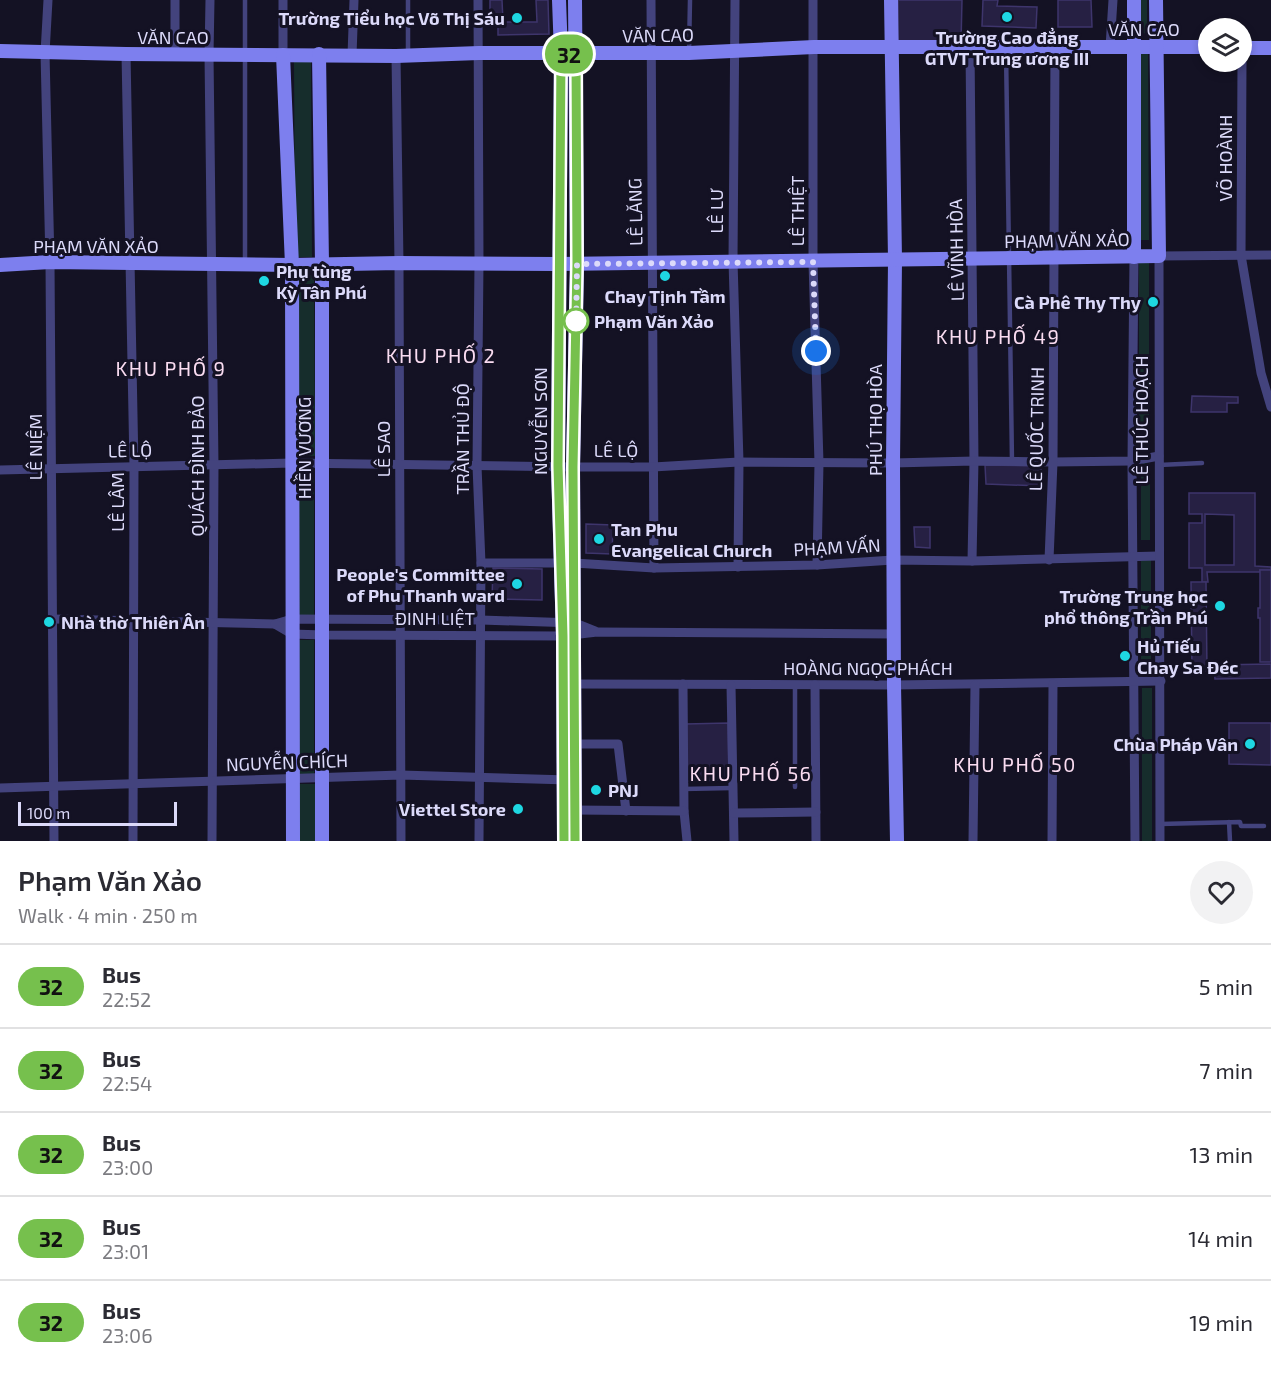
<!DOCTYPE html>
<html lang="en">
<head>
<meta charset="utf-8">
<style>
	body { margin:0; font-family:"Exo 2",sans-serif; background:#f2f2f3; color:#2b2b33; height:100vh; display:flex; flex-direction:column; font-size:22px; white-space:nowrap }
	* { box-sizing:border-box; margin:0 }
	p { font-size:20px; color:#7c7c81 }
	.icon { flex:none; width:33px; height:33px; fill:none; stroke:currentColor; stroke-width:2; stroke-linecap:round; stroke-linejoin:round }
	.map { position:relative; height:841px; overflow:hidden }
	.sheet { display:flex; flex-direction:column; background:#fff; flex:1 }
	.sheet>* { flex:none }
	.badge { padding:0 12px; border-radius:20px; font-size:21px; line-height:39px }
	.controls { position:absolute; left:1198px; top:18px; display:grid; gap:12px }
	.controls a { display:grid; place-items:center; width:54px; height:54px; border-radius:50%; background:#fff; box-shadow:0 3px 9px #0003; font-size:30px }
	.scale { position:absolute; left:18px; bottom:15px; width:159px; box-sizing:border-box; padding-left:6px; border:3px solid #dcdafa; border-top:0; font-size:16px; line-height:21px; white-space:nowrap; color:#dcdafa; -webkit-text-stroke:4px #141224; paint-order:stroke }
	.you { position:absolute; width:30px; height:30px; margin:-15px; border:4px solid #fff; border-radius:50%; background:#1a73e8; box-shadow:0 0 0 9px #1a73e833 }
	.map>.badge { position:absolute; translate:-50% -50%; box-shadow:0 0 0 3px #fff }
	.round { display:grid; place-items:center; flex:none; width:63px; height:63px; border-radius:32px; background:#f2f2f3 }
	.summary { display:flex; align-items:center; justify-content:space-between; height:102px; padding:0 18px }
	h1 { font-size:28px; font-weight:600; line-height:45px }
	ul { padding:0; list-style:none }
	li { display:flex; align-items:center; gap:18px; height:84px; padding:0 18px; border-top:2px solid #e1e1e2 }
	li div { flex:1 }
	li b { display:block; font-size:22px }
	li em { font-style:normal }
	li .badge { min-width:66px; font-weight:700; text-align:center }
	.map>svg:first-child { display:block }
	.green { fill:#162d2c }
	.building { fill:#262043; stroke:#3e356c; stroke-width:1.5; fill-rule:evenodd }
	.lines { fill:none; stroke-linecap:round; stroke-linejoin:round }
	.lane { stroke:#43437d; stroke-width:4.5 }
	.street { stroke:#43437d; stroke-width:9 }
	.secondary { stroke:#7d7fee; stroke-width:14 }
	.line-casing { stroke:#fff; stroke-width:14 }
	.line { stroke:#76c04d; stroke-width:9 }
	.walk { stroke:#dcdafa; stroke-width:6; stroke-dasharray:0 10.8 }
	.poi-dot { fill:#1ed7e2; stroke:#141224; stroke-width:2 }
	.stop-dot { fill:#fff; stroke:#76c04d; stroke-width:3 }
	.labels { text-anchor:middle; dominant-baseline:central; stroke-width:6; stroke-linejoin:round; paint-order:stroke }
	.poi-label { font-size:18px; font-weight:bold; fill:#dcdafa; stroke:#141224; text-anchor:end }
	.street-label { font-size:18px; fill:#dcdafa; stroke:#141224 }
	.stop-label { font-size:18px; font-weight:bold; fill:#dcdafa; stroke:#141224; text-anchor:start }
	.neighbourhood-label { font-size:20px; letter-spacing:1.5px; fill:#fadcf1; stroke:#141224 }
</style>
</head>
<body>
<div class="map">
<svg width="1271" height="841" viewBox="0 0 1271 841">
	<rect width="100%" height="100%" fill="#141224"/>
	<g class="green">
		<path d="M1139,0H1147V33L1138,34Z"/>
		<path d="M1140,53H1148L1149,240H1139Z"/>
		<path d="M294,62H311L312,257H295Z"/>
		<rect x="1139" y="263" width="10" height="183"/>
		<path d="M297,275H314L315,456H297Z"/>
		<rect x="1141" y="463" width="9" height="77"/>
		<rect x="297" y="469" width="17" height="149"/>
		<rect x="1141" y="559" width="10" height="106"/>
		<rect x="296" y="640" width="18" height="134"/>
		<rect x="1142" y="688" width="10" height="153"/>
		<rect x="299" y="784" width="17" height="57"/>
	</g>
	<g class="building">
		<path d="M490,0H502L503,22H490Z"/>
		<path d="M536,0H548L549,34L498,35V22H537Z"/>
		<path d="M898,0H962L961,43L897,42Z"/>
		<path d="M983,0H998L997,6L1037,7L1036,28L982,26Z"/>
		<path d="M1058,0H1091L1092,27H1058Z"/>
		<path d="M1192,396L1238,397V403H1227V412H1191Z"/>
		<path d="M985,465L1041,466V486L986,484Z"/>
		<path d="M1189,493H1255V566L1271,567V570H1260V572H1207L1208,582H1202V568H1189V523H1202V514H1189ZM1205,514L1234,515V565H1205Z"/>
		<path d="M586,524L613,525L612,554L586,553Z"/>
		<path d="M914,527H930V548L915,547Z"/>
		<path d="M493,568L542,569V600L492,599Z"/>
		<path d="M1260,570H1271V662H1260V618H1258V608H1260Z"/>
		<path d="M1191,582H1206L1207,671H1192Z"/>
		<path d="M1271,664V678L1215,679L1214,665Z"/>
		<path d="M728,723L729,780L686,781V724Z"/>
		<path d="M1229,723H1271V765L1229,764Z"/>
	</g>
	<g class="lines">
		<g class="lane">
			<path d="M245,0V262"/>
			<path d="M408,0V54"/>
			<path d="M1006,50L1012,462"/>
			<path d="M689,51L690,0"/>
			<path d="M1159,465L1202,463"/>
			<path d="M795,787V685"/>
			<path d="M683,789L732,788"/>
			<path d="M1229,822L1230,841"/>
			<path d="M1160,824L1240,822L1241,826H1264"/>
		</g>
		<g class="street">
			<path d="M48,0L45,53L50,262L54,841"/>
			<path d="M175,0V55"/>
			<path d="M210,0L209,55L214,465L212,841"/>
			<path d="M478,0L479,263L477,466L481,563L479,841"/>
			<path d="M651,0L654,568"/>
			<path d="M735,0L733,261L739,462L738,567"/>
			<path d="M813,0V262L819,463L817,565"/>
			<path d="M970,47L974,461L972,561"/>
			<path d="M1110,47L1113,0"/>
			<path d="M126,54L134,467L133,841"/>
			<path d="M283,55V0"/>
			<path d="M352,55L354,0"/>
			<path d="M396,56L399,263L401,841"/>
			<path d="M1242,62L1241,255L1261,373L1271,407"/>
			<path d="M1134,257L1132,461L1135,841"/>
			<path d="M0,470L292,463L573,467H653L739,462L893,463L974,461L1053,462L1132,461L1159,456"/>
			<path d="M1049,560L1053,462L1055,47"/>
			<path d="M481,563H574L654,568L817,565L893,560L972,561L1158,556"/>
			<path d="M53,619L275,624L292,619L481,620L575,623L595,631"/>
			<path d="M275,624L292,634L323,635L563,636L597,632L894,634"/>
			<path d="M575,684L894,685L1161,681"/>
			<path d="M683,684L684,811L687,841"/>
			<path d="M731,685L734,841"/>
			<path d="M815,685L816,841"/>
			<path d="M575,744H618L626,811"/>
			<path d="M0,788L401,775L569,780"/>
			<path d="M574,810L684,811"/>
			<path d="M734,813L816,812"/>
			<path d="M973,841L975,685"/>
			<path d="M1052,841L1053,684"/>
			<path d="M1160,841L1159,256L1271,255"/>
		</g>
		<g class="secondary">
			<path d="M559,0L561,54L558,467L563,636L564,841"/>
			<path d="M575,0L577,264L573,467L575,841"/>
			<path d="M891,0L895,260L893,463L894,685L897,841"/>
			<path d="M1242,48H1271"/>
			<path d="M0,51L126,54L396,56L479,53H689L814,47H1209"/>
			<path d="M319,54L322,263V841"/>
			<path d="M283,55L292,265L293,841"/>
			<path d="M1134,257V0"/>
			<path d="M0,265L50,262L292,265L399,263L558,264L1159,256L1156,0"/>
		</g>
	</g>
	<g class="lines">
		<defs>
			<path id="line" d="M564,841L563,636L558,466L561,54H576L577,264L573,467L575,841"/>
		</defs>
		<use href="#line" class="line-casing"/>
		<use href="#line" class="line"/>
		<path class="walk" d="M576,321V331L577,264L813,262L816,351"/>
	</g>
	<g class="poi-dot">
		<circle cx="1007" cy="17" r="6"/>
		<circle cx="517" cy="18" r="6"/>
		<circle cx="665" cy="276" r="6"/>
		<circle cx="264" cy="281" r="6"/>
		<circle cx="1153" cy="302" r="6"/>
		<circle cx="599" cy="539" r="6"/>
		<circle cx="517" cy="584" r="6"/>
		<circle cx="1220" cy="606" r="6"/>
		<circle cx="49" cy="622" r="6"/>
		<circle cx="1125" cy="656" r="6"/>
		<circle cx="1250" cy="744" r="6"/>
		<circle cx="596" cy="790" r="6"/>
		<circle cx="518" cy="809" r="6"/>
	</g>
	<circle class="stop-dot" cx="576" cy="321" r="12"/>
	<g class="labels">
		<g class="poi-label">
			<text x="505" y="18">Trường Tiểu học Võ Thị Sáu</text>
			<text x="1007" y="37" text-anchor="middle">Trường Cao đẳng<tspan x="1007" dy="21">GTVT Trung ương III</tspan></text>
			<text x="276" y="271" text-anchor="start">Phụ tùng<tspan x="276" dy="21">Kỳ Tân Phú</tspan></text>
			<text x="665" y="296" text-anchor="middle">Chay Tịnh Tầm</text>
			<text x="1141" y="302">Cà Phê Thy Thy</text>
			<text x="611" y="529" text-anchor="start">Tan Phu<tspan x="611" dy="21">Evangelical Church</tspan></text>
			<text x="505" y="574">People's Committee<tspan x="505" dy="21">of Phu Thanh ward</tspan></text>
			<text x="1208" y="596">Trường Trung học<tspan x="1208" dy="21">phổ thông Trần Phú</tspan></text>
			<text x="61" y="622" text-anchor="start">Nhà thờ Thiên Ân</text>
			<text x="1137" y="646" text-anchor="start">Hủ Tiếu<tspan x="1137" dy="21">Chay Sa Đéc</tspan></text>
			<text x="1238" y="744">Chùa Pháp Vân</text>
			<text x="608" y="790" text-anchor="start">PNJ</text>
			<text x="506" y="809">Viettel Store</text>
		</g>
		<g class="street-label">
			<text x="1144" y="29">VĂN CAO</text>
			<text transform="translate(658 35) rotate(-1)">VĂN CAO</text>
			<text x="173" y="37">VĂN CAO</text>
			<text transform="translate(1225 158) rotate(-90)">VÕ HOÀNH</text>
			<text transform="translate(716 211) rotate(-90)">LÊ LƯ</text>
			<text transform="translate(797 211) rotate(-90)">LÊ THIỆT</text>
			<text transform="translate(635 212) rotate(-91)">LÊ LĂNG</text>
			<text transform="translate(1067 240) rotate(-1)">PHẠM VĂN XẢO</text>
			<text x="96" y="246">PHẠM VĂN XẢO</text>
			<text transform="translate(956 250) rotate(-91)">LÊ VĨNH HÒA</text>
			<text transform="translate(875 420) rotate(-90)">PHÚ THỌ HÒA</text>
			<text transform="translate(1141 420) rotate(-90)">LÊ THÚC HOẠCH</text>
			<text transform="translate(540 421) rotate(-90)">NGUYỄN SƠN</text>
			<text transform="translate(1036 429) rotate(-89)">LÊ QUỐC TRINH</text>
			<text transform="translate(462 439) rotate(-90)">TRẦN THỦ ĐỘ</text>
			<text transform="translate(35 447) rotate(-90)">LÊ NIỆM</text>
			<text transform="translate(304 448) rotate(-90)">HIỀN VƯƠNG</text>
			<text transform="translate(383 449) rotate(-90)">LÊ SAO</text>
			<text transform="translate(130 450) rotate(-1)">LÊ LỘ</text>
			<text x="616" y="450">LÊ LỘ</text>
			<text transform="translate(197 466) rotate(-90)">QUÁCH ĐÌNH BẢO</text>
			<text transform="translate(117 502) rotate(-90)">LÊ LÂM</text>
			<text transform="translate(837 547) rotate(-3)">PHẠM VẤN</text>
			<text x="435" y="618">ĐINH LIỆT</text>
			<text x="868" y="668">HOÀNG NGỌC PHÁCH</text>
			<text transform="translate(287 762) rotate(-2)">NGUYỄN CHÍCH</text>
		</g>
		<g class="stop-label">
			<text x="594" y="321">Phạm Văn Xảo</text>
		</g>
		<g class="neighbourhood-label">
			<text x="998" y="336">KHU PHỐ 49</text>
			<text x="441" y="355">KHU PHỐ 2</text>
			<text x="171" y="368">KHU PHỐ 9</text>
			<text x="1015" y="764">KHU PHỐ 50</text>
			<text x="751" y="773">KHU PHỐ 56</text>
		</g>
	</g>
</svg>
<div class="controls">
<a><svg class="icon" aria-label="layers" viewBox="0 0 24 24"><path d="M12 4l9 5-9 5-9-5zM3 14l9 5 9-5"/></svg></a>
</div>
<div class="scale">100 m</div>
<div class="you" style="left:816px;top:351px"></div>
<b class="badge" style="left:569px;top:54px;background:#76c04d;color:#111">32</b>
</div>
<section class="sheet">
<div class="summary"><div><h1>Phạm Văn Xảo</h1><p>Walk · 4 min · 250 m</p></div><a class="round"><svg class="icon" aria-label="heart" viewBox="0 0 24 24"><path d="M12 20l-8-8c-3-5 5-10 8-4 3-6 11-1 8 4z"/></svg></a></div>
<ul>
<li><span class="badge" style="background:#76c04d;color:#111">32</span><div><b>Bus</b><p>22:52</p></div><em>5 min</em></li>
<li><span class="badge" style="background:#76c04d;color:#111">32</span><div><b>Bus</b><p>22:54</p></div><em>7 min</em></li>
<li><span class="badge" style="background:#76c04d;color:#111">32</span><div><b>Bus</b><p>23:00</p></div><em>13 min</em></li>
<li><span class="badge" style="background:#76c04d;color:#111">32</span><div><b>Bus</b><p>23:01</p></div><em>14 min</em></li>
<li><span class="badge" style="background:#76c04d;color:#111">32</span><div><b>Bus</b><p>23:06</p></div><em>19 min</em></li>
</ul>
</section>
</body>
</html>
